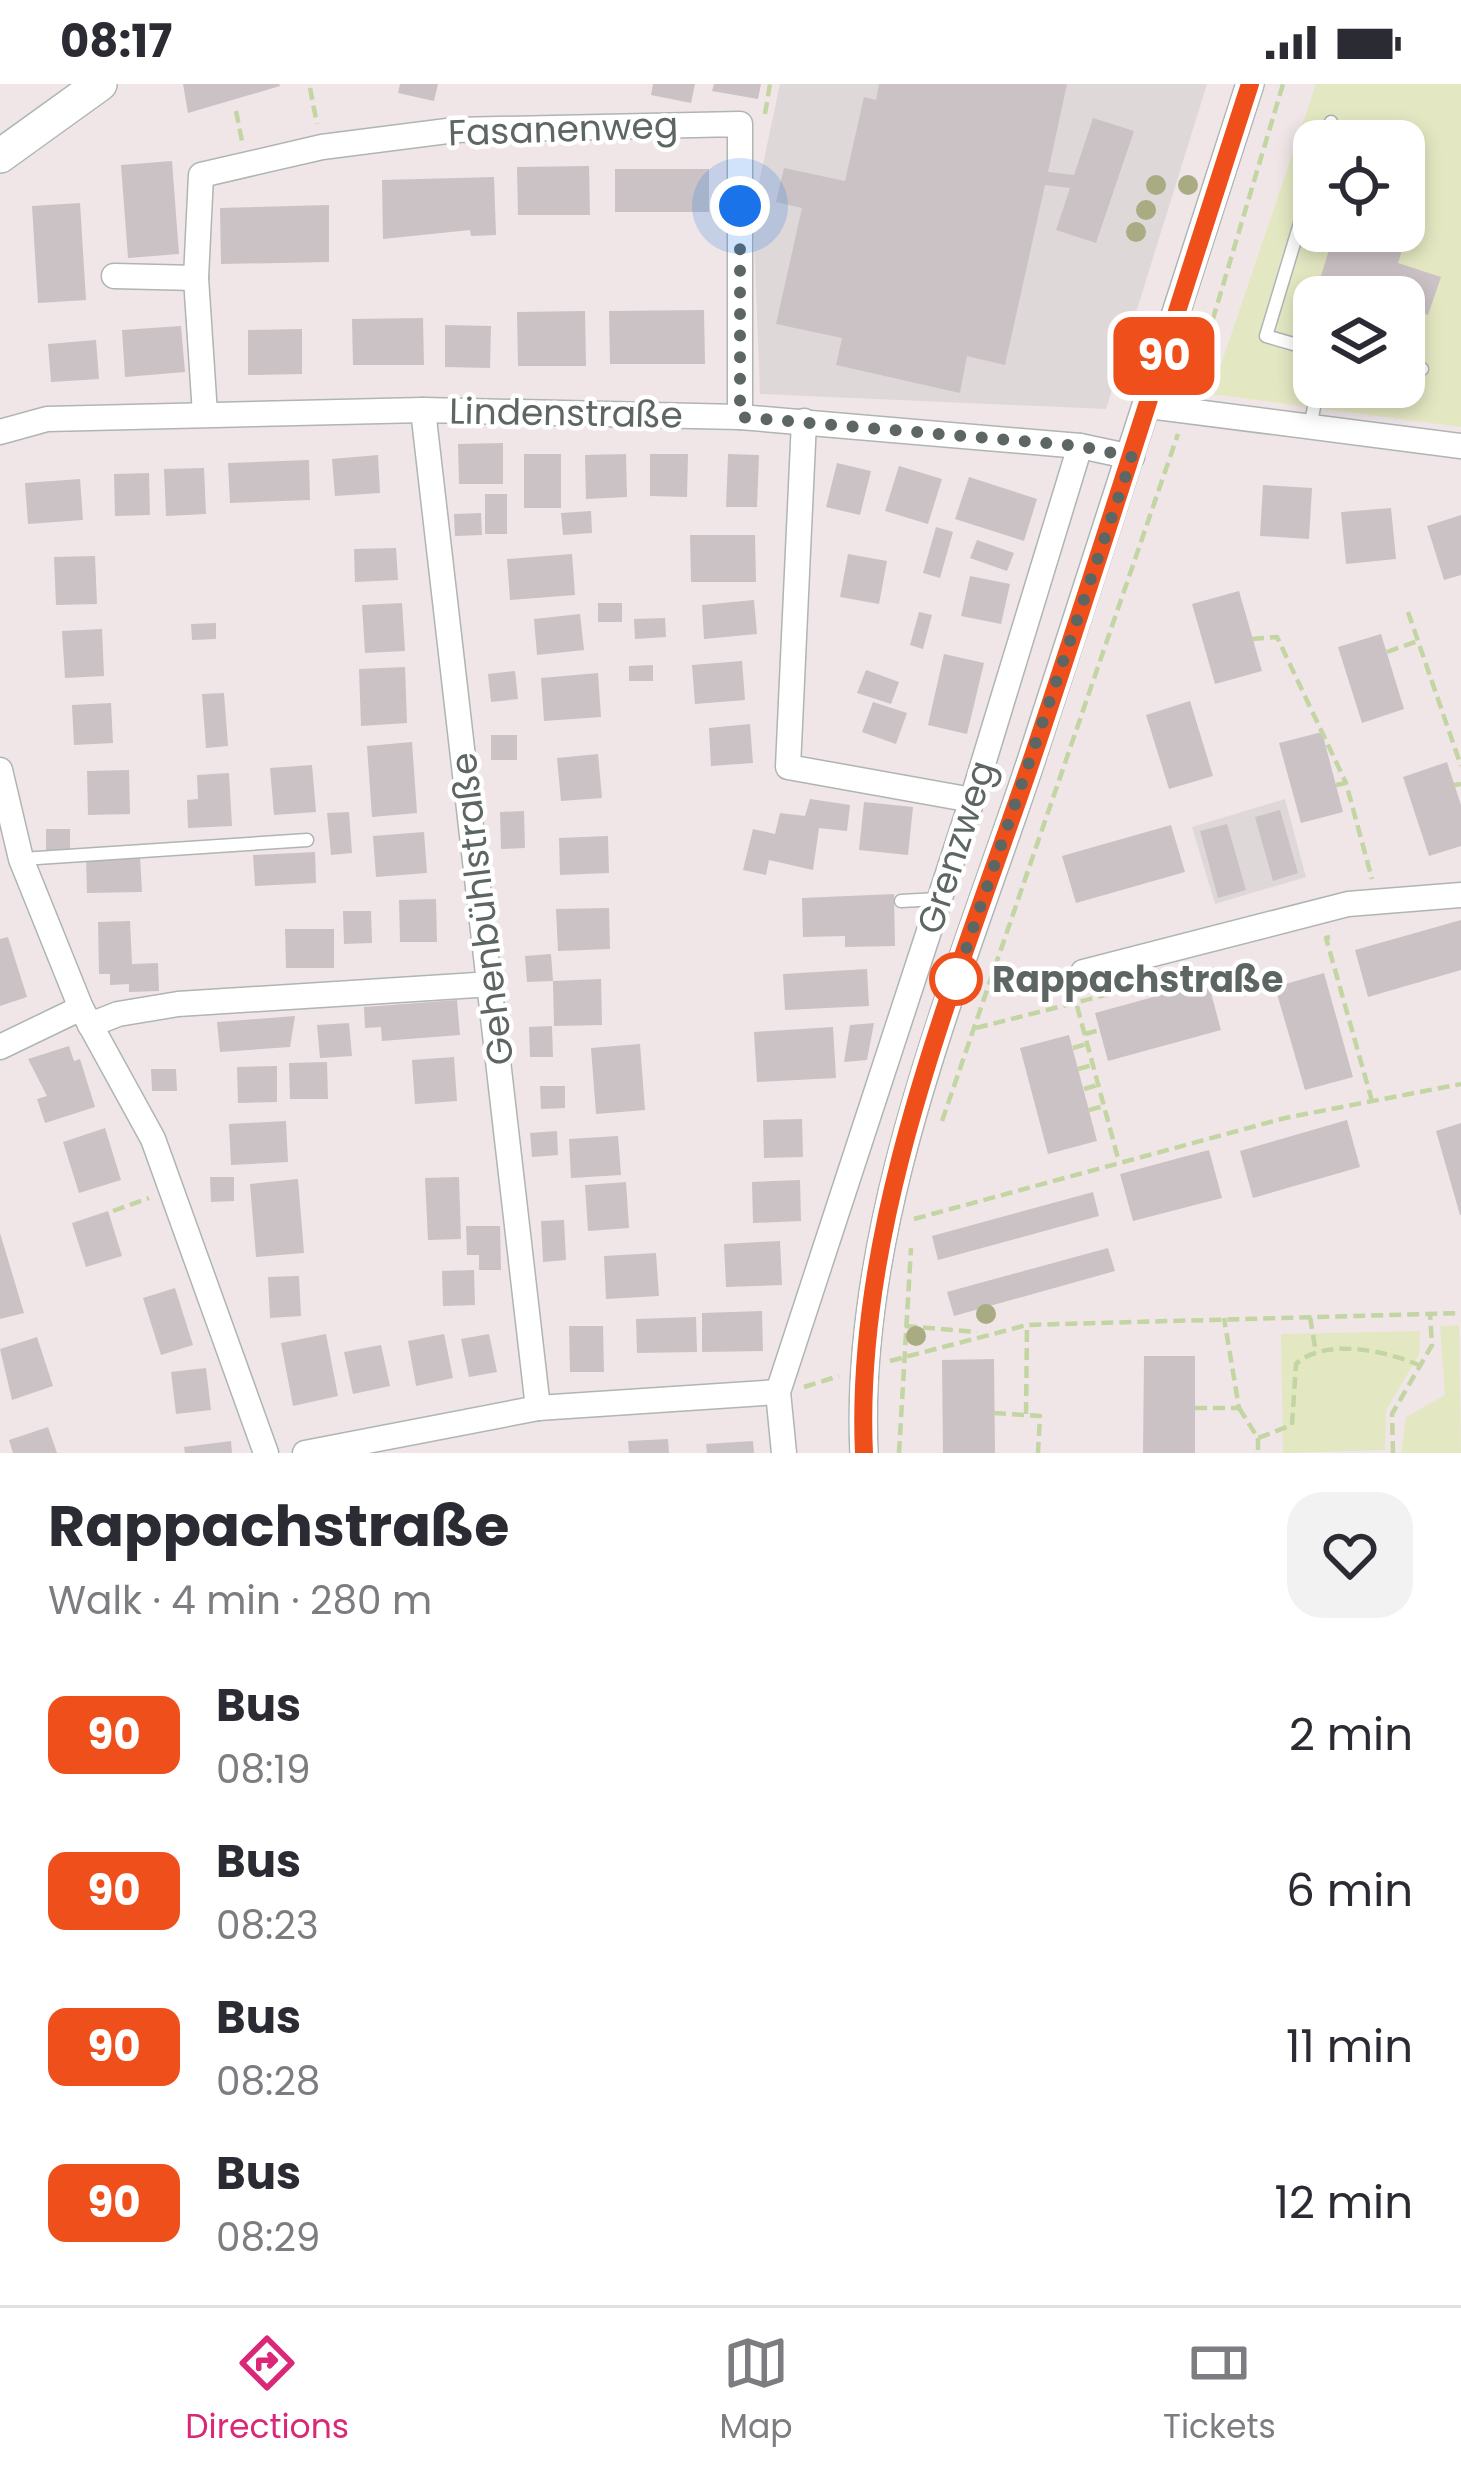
<!DOCTYPE html>
<html lang="en">
<head>
<meta charset="utf-8">
<style>
	body { margin:0; font-family:Poppins,sans-serif; background:#f2f2f3; color:#2b2b33; height:100vh; display:flex; flex-direction:column; font-size:45px; white-space:nowrap }
	* { box-sizing:border-box; margin:0 }
	p { font-size:39px; color:#7c7c81 }
	.icon { flex:none; width:66px; height:66px; fill:none; stroke:currentColor; stroke-width:2; stroke-linecap:round; stroke-linejoin:round }
	.map { position:relative; height:1369px; overflow:hidden }
	.sheet { display:flex; flex-direction:column; background:#fff; flex:1 }
	.sheet>* { flex:none }
	.badge { padding:0 24px; border-radius:18px; font-size:42px; line-height:78px }
	.tools { position:absolute; left:1293px; top:36px; display:grid; gap:24px }
	.tools a { display:grid; place-items:center; width:132px; height:132px; border-radius:24px; background:#fff; box-shadow:0 6px 18px #0003; font-size:60px }
	.you { position:absolute; width:60px; height:60px; margin:-30px; border:9px solid #fff; border-radius:50%; background:#1a73e8; box-shadow:0 0 0 18px #1a73e833 }
	.map>.badge { position:absolute; translate:-50% -50%; box-shadow:0 0 0 6px #fff }
	.round { display:grid; place-items:center; flex:none; width:126px; height:126px; border-radius:36px; background:#f2f2f3 }
	.headline { display:flex; align-items:center; justify-content:space-between; height:204px; padding:0 48px }
	h1 { font-size:57px; font-weight:700; line-height:90px }
	ul { padding:0; list-style:none }
	li { display:flex; align-items:center; gap:36px; height:156px; padding:0 48px }
	li div { flex:1 }
	li b { display:block; font-size:45px }
	li em { font-style:normal }
	li .badge { min-width:132px; font-weight:700; text-align:center }
	.status { display:flex; justify-content:space-between; align-items:center; height:84px; padding:0 60px; background:#fff; direction:ltr }
	.status svg { height:33px; fill:currentColor }
	.menu { display:flex; justify-content:space-around; align-items:center; height:168px; border-top:3px solid #e1e1e2; background:#fff; font-size:33px; color:#7c7c81 }
	.menu a { display:grid; justify-items:center; gap:6px }
	.menu .selected { color:#db2777 }
	.map>svg:first-child { display:block }
	.industrial { fill:#dfd8d8 }
	.green { fill:#e4e8c2; fill-rule:evenodd }
	.building { fill:#cbc2c5 }
	.lines { fill:none; stroke-linecap:round; stroke-linejoin:round }
	.service-casing { stroke:#aeb5b4; stroke-width:15 }
	.minor-casing { stroke:#aeb5b4; stroke-width:27 }
	.tertiary-casing { stroke:#aeb5b4; stroke-width:30 }
	.secondary-casing { stroke:#aeb6b4; stroke-width:36 }
	.path { stroke:#c2d5a2; stroke-width:4.5; stroke-dasharray:12 6; stroke-linecap:butt }
	.service { stroke:#fff; stroke-width:12 }
	.minor { stroke:#fff; stroke-width:24 }
	.tertiary { stroke:#fff; stroke-width:27 }
	.secondary { stroke:#fff; stroke-width:33 }
	.tree { fill:#a9ab82 }
	.line-casing { stroke:#fff; stroke-width:27 }
	.line { stroke:#ef4f1a; stroke-width:18 }
	.walk { stroke:#5d6663; stroke-width:12; stroke-dasharray:0 21.6 }
	.stop-dot { fill:#fff; stroke:#ef4f1a; stroke-width:6 }
	.labels { text-anchor:middle; dominant-baseline:central; stroke-width:9; stroke-linejoin:round; paint-order:stroke }
	.street-label { font-size:36px; fill:#5d6663; stroke:#fff }
	.stop-label { font-size:36px; font-weight:bold; fill:#5d6663; stroke:#fff; text-anchor:start }
</style>
</head>
<body>
<div class="status"><b>08:17</b><svg viewBox="0 0 49 12"><path d="M0 12V9h3v3zM5 12V6h3v6zM10 12V3h3v9zM15 12V0h3v12zM26 1h20v11H26zM47 4h2v5h-2z"/></svg></div>
<div class="map">
<svg width="1461" height="1369" viewBox="0 0 1461 1369">
	<rect width="100%" height="100%" fill="#f0e6e7"/>
	<g class="industrial">
		<path d="M780,0H1207L1106,325L760,310L753,127Z"/>
		<path d="M1285,715L1306,793L1215,820L1192,743Z"/>
	</g>
	<g class="green">
		<path d="M1316,0H1461V343L1211,310ZM1314,57H1404V147H1314ZM1314,213H1404V303H1314Z"/>
		<path d="M1459,1241L1461,1369H1401L1406,1333L1445,1311L1440,1242Z"/>
		<path d="M1420,1247L1419,1271L1386,1326L1385,1366L1283,1369L1281,1250Z"/>
	</g>
	<g class="building">
		<path d="M183,0H279L280,2L188,29Z"/>
		<path d="M400,0H438L434,17L398,9Z"/>
		<path d="M653,0H695L691,19L651,11Z"/>
		<path d="M714,0H761L758,15L712,7Z"/>
		<path d="M879,0H1067L1048,88L1074,91L1093,34L1134,47L1096,159L1056,146L1070,104L1045,101L1005,281L967,272L960,309L836,281L842,254L776,240L802,124L776,118L784,84L845,97L864,13L876,16Z"/>
		<path d="M172,77L179,170L128,174L121,81Z"/>
		<path d="M589,82L590,131H518L517,83Z"/>
		<rect x="615" y="85" width="94" height="43"/>
		<path d="M494,93L496,151L471,152L470,146L383,155L382,96Z"/>
		<path d="M80,119L86,216L38,219L32,122Z"/>
		<path d="M329,121V178L221,180L220,124Z"/>
		<path d="M1335,147H1408L1398,179L1441,193L1428,231L1404,223V213H1374L1320,195Z"/>
		<path d="M704,226L705,280H610L609,227Z"/>
		<path d="M585,227L586,282H518L517,228Z"/>
		<path d="M423,234L424,281H353L352,235Z"/>
		<path d="M445,241L491,242L490,284L445,283Z"/>
		<path d="M181,242L185,288L125,293L122,246Z"/>
		<path d="M302,245V290L248,291V246Z"/>
		<path d="M96,256L99,295L51,298L48,260Z"/>
		<path d="M503,359V400H459L458,360Z"/>
		<rect x="524" y="370" width="37" height="54"/>
		<path d="M626,370L627,413L586,415L585,371Z"/>
		<path d="M650,370H688L687,413L650,412Z"/>
		<path d="M728,370L759,371L757,423H726Z"/>
		<path d="M378,371L380,409L335,412L332,375Z"/>
		<path d="M309,376L310,416L230,419L228,379Z"/>
		<path d="M837,379L871,387L860,431L826,423Z"/>
		<path d="M899,382L942,395L928,440L885,427Z"/>
		<path d="M204,384L206,430L166,432L164,385Z"/>
		<path d="M149,389L150,431L115,432L114,390Z"/>
		<path d="M969,393L1037,415L1024,457L955,435Z"/>
		<path d="M80,395L83,436L28,440L25,399Z"/>
		<path d="M1263,401L1312,404L1309,455L1260,452Z"/>
		<rect x="485" y="410" width="22" height="40"/>
		<path d="M1391,424L1396,475L1346,480L1341,428Z"/>
		<path d="M591,427L592,449L563,451L561,429Z"/>
		<path d="M481,429L482,451L455,452L454,430Z"/>
		<path d="M1461,431V491L1444,496L1427,442Z"/>
		<path d="M936,443L953,448L940,494L923,489Z"/>
		<path d="M690,451H755L756,498H691Z"/>
		<path d="M977,456L1014,469L1007,487L970,474Z"/>
		<path d="M396,464L398,496L355,498L354,465Z"/>
		<path d="M572,470L575,511L510,516L507,475Z"/>
		<path d="M848,470L887,477L879,520L840,513Z"/>
		<path d="M95,472L97,520L56,521L54,473Z"/>
		<path d="M970,492L1010,500L1001,540L961,532Z"/>
		<path d="M1239,507L1262,587L1215,600L1192,520Z"/>
		<path d="M754,516L757,550L704,555L702,521Z"/>
		<path d="M402,519L405,567L365,569L362,521Z"/>
		<rect x="598" y="519" width="24" height="19"/>
		<path d="M919,528L932,531L923,565L910,561Z"/>
		<path d="M580,530L584,566L537,571L534,535Z"/>
		<path d="M665,534L666,553L635,555L634,535Z"/>
		<path d="M216,539V555L192,556L191,540Z"/>
		<path d="M102,545L104,592L65,594L62,547Z"/>
		<path d="M1381,550L1404,625L1362,639L1338,563Z"/>
		<path d="M944,570L984,579L967,650L928,641Z"/>
		<path d="M742,577L745,616L695,620L692,581Z"/>
		<path d="M653,581V597H629V582Z"/>
		<path d="M405,583L407,639L361,642L359,585Z"/>
		<path d="M866,586L899,598L891,620L857,609Z"/>
		<path d="M515,587L518,615L491,618L488,590Z"/>
		<path d="M598,589L601,633L544,637L541,594Z"/>
		<path d="M224,609L228,662L206,664L202,610Z"/>
		<path d="M1190,617L1213,692L1169,705L1146,631Z"/>
		<path d="M873,618L907,629L896,660L862,648Z"/>
		<path d="M111,619L113,659L74,661L72,621Z"/>
		<path d="M750,640L753,679L711,682L709,644Z"/>
		<path d="M1322,648L1343,728L1301,739L1279,659Z"/>
		<rect x="491" y="651" width="26" height="25"/>
		<path d="M412,658L417,729L372,733L367,662Z"/>
		<path d="M598,670L602,714L561,717L557,674Z"/>
		<path d="M1447,678L1461,721V762L1429,772L1403,693Z"/>
		<path d="M312,681L316,728L274,731L270,684Z"/>
		<path d="M129,686L130,730L88,731L87,687Z"/>
		<path d="M229,689L232,742L188,744L187,716L198,715L197,691Z"/>
		<path d="M810,715L850,721L847,747L819,744L813,786L769,776L766,791L743,786L753,745L775,750L780,729L805,732Z"/>
		<path d="M864,718L913,723L908,771L859,766Z"/>
		<path d="M1280,726L1298,789L1273,797L1255,733Z"/>
		<path d="M524,727L525,764L501,765L500,728Z"/>
		<path d="M349,728L352,769L331,771L327,729Z"/>
		<path d="M1227,740L1246,806L1218,814L1200,747Z"/>
		<path d="M1171,741L1185,788L1076,819L1062,772Z"/>
		<rect x="46" y="745" width="24" height="23"/>
		<path d="M424,748L427,789L376,793L373,752Z"/>
		<path d="M608,752L609,789L560,791L559,754Z"/>
		<path d="M315,768L316,799L255,802L253,771Z"/>
		<path d="M140,772L142,808L87,809L86,773Z"/>
		<path d="M894,810L895,862L845,863V852L803,853L802,814Z"/>
		<path d="M436,815L437,858H400L399,816Z"/>
		<path d="M609,824L610,865L558,867L556,825Z"/>
		<path d="M343,827H371L372,859L344,860Z"/>
		<path d="M1461,836V886L1368,913L1355,866Z"/>
		<path d="M130,837L132,880L158,879L159,907L129,908V900L110,901V890H99L98,838Z"/>
		<path d="M285,845H334V884H286Z"/>
		<path d="M8,853L27,913L0,922V855Z"/>
		<path d="M551,870L553,897L527,898L525,872Z"/>
		<path d="M867,885L869,922L785,926L783,890Z"/>
		<path d="M1324,889L1353,993L1305,1006L1275,903Z"/>
		<path d="M601,895L602,941L554,942L553,897Z"/>
		<path d="M1208,898L1221,946L1108,977L1095,929Z"/>
		<path d="M457,916L460,951L382,957L381,943L365,944L364,923Z"/>
		<path d="M295,932L290,963L220,968L217,938Z"/>
		<path d="M349,939L352,972L320,974L317,941Z"/>
		<path d="M874,939L867,976L844,978L850,941Z"/>
		<path d="M552,942L553,973H530L529,943Z"/>
		<path d="M833,943L836,994L757,998L754,948Z"/>
		<path d="M1069,951L1097,1057L1048,1070L1020,964Z"/>
		<path d="M640,960L645,1026L596,1030L591,964Z"/>
		<path d="M69,962L74,977L80,975L95,1023L45,1039L37,1015L47,1012L28,975Z"/>
		<path d="M454,973L457,1017L415,1020L412,976Z"/>
		<path d="M327,978L328,1015H290L289,979Z"/>
		<path d="M277,982V1018L238,1019L237,983Z"/>
		<path d="M151,985H176L177,1007H152Z"/>
		<path d="M540,1002H565V1024L541,1025Z"/>
		<path d="M802,1035L803,1073L764,1074L763,1036Z"/>
		<path d="M1347,1036L1360,1083L1253,1114L1240,1067Z"/>
		<path d="M286,1037L288,1078L231,1081L229,1040Z"/>
		<path d="M1461,1039V1131H1460L1436,1047Z"/>
		<path d="M105,1044L121,1096L79,1109L63,1058Z"/>
		<path d="M557,1047L558,1071L532,1073L530,1049Z"/>
		<path d="M618,1052L621,1091L571,1094L569,1055Z"/>
		<path d="M1209,1066L1222,1114L1133,1137L1120,1090Z"/>
		<path d="M210,1093H234V1117L211,1118Z"/>
		<path d="M459,1093L461,1155L428,1156L425,1094Z"/>
		<path d="M298,1095L304,1169L256,1173L250,1100Z"/>
		<path d="M800,1096L801,1137L753,1139L752,1098Z"/>
		<path d="M626,1098L629,1144L588,1147L585,1101Z"/>
		<path d="M1093,1108L1099,1132L938,1176L932,1152Z"/>
		<path d="M108,1127L122,1172L86,1183L72,1139Z"/>
		<path d="M564,1136L566,1176L543,1178L541,1137Z"/>
		<path d="M466,1142H500L501,1186H479V1171H467Z"/>
		<path d="M0,1149L24,1229L0,1235Z"/>
		<path d="M780,1157L782,1201L726,1203L724,1160Z"/>
		<path d="M1108,1164L1115,1187L954,1232L947,1208Z"/>
		<path d="M656,1169L659,1212L606,1215L604,1172Z"/>
		<path d="M474,1186L475,1221L443,1222L442,1187Z"/>
		<path d="M299,1192L301,1232L270,1234L268,1193Z"/>
		<path d="M175,1204L193,1261L161,1271L143,1214Z"/>
		<path d="M762,1227L763,1267L702,1268V1229Z"/>
		<path d="M696,1233L697,1268L637,1269L636,1235Z"/>
		<path d="M569,1242H603L604,1288H570Z"/>
		<path d="M326,1250L338,1312L293,1322L281,1259Z"/>
		<path d="M444,1250L453,1294L416,1302L408,1257Z"/>
		<path d="M489,1250L497,1288L469,1293L461,1255Z"/>
		<path d="M37,1253L53,1302L12,1316L0,1265Z"/>
		<path d="M381,1261L390,1302L353,1310L344,1268Z"/>
		<path d="M1144,1272H1195V1369H1143Z"/>
		<path d="M994,1275L995,1369H943L942,1276Z"/>
		<path d="M206,1284L211,1326L176,1330L171,1288Z"/>
		<path d="M48,1343L57,1369H13L9,1356Z"/>
		<path d="M668,1355L669,1369H629L628,1357Z"/>
		<path d="M231,1357L232,1369H185L184,1363Z"/>
		<path d="M753,1357L754,1369H707L706,1360Z"/>
	</g>
	<g class="lines">
		<defs>
			<g id="service">
				<path d="M1325,57L1331,38"/>
				<path d="M1314,93L1266,252L1314,266"/>
				<path d="M1404,282L1422,285"/>
				<path d="M1310,343L1318,303"/>
				<path d="M22,775L307,756"/>
				<path d="M901,817L938,815"/>
			</g>
			<g id="minor">
				<path d="M114,192L196,194"/>
				<path d="M1149,322L1461,362"/>
				<path d="M423,326L538,1324"/>
				<path d="M205,330L196,194L201,91L322,63L455,46L740,40V333"/>
				<path d="M804,337L788,683L972,716"/>
				<path d="M0,348L47,335L423,326L740,333L1080,362L1132,373"/>
				<path d="M0,686L21,775L81,924L153,1055L266,1369"/>
				<path d="M1083,888L1348,820L1461,811"/>
				<path d="M90,941L118,930L178,920L492,900"/>
				<path d="M0,963L81,924"/>
				<path d="M305,1369L538,1324L778,1308"/>
				<path d="M784,1369L778,1308L972,716L1080,362"/>
			</g>
			<path id="tertiary" d="M864,1369C853,1139 957,899 1029,683C1104,456 1176,228 1250,0"/>
			<path id="secondary" d="M0,72L100,0"/>
		</defs>
		<use href="#service" class="service-casing"/>
		<use href="#minor" class="minor-casing"/>
		<use href="#tertiary" class="tertiary-casing"/>
		<use href="#secondary" class="secondary-casing"/>
		<g class="path">
			<path d="M310,4L317,40"/>
			<path d="M236,27L242,57"/>
			<path d="M765,30L770,0"/>
			<path d="M1192,305L1283,0"/>
			<path d="M1408,528L1461,682"/>
			<path d="M1252,555L1277,553L1346,699"/>
			<path d="M1387,568L1418,557"/>
			<path d="M1336,701L1346,699L1372,795"/>
			<path d="M1454,701L1461,700"/>
			<path d="M1330,853L1326,854L1372,1017"/>
			<path d="M1077,922L1119,1078"/>
			<path d="M976,944L1204,886"/>
			<path d="M1085,950L1100,946"/>
			<path d="M1073,964L1087,960"/>
			<path d="M1078,985L1093,981"/>
			<path d="M1084,1005L1098,1001"/>
			<path d="M1089,1026L1104,1022"/>
			<path d="M942,1037L1178,350"/>
			<path d="M113,1127L149,1114"/>
			<path d="M914,1135L1285,1034L1461,1000"/>
			<path d="M1310,1233L1316,1269"/>
			<path d="M905,1242L977,1248"/>
			<path d="M890,1277L1027,1241L1461,1229"/>
			<path d="M804,1303L839,1292"/>
			<path d="M1195,1324H1239L1224,1234"/>
			<path d="M1239,1324L1258,1354L1292,1341L1296,1280C1325,1253 1388,1267 1421,1282"/>
			<path d="M994,1329L1040,1332L1038,1369"/>
			<path d="M1026,1330L1027,1241"/>
			<path d="M1258,1354V1369"/>
			<path d="M899,1369L911,1164"/>
			<path d="M1393,1369L1392,1330L1432,1261L1430,1230"/>
		</g>
		<use href="#service" class="service"/>
		<use href="#minor" class="minor"/>
		<use href="#tertiary" class="tertiary"/>
		<use href="#secondary" class="secondary"/>
	</g>
	<g class="tree">
		<circle cx="1156" cy="101" r="10"/>
		<circle cx="1188" cy="101" r="10"/>
		<circle cx="1146" cy="126" r="10"/>
		<circle cx="1136" cy="148" r="10"/>
		<circle cx="986" cy="1230" r="10"/>
		<circle cx="916" cy="1252" r="10"/>
	</g>
	<g class="lines">
		<defs>
			<path id="line" d="M864,1369C853,1134 961,886 1035,666C1109,445 1178,222 1250,0"/>
		</defs>
		<use href="#line" class="line-casing"/>
		<use href="#line" class="line"/>
		<path class="walk" d="M740,122V333L1080,362L1132,373L956,895"/>
	</g>
	<circle class="stop-dot" cx="956" cy="895" r="24"/>
	<g class="labels">
		<g class="street-label">
			<text transform="translate(563 45) rotate(-2)">Fasanenweg</text>
			<text transform="translate(566 329) rotate(1)">Lindenstraße</text>
			<text transform="translate(956 763) rotate(-72)">Grenzweg</text>
			<text transform="translate(482 825) rotate(-97)">Gehenbühlstraße</text>
		</g>
		<g class="stop-label">
			<text x="992" y="895">Rappachstraße</text>
		</g>
	</g>
</svg>
<div class="tools">
<a><svg class="icon" aria-label="locate" viewBox="0 0 24 24"><circle cx="12" cy="12" r="6"/><path d="M12 2v4M12 18v4M2 12h4M18 12h4"/></svg></a>
<a><svg class="icon" aria-label="layers" viewBox="0 0 24 24"><path d="M12 4l9 5-9 5-9-5zM3 14l9 5 9-5"/></svg></a>
</div>
<div class="you" style="left:740px;top:122px"></div>
<b class="badge" style="left:1164px;top:272px;background:#ef4f1a;color:#fff">90</b>
</div>
<section class="sheet">
<div class="headline"><div><h1>Rappachstraße</h1><p>Walk · 4 min · 280 m</p></div><a class="round"><svg class="icon" aria-label="heart" viewBox="0 0 24 24"><path d="M12 20l-8-8c-3-5 5-10 8-4 3-6 11-1 8 4z"/></svg></a></div>
<ul>
<li><span class="badge" style="background:#ef4f1a;color:#fff">90</span><div><b>Bus</b><p>08:19</p></div><em>2 min</em></li>
<li><span class="badge" style="background:#ef4f1a;color:#fff">90</span><div><b>Bus</b><p>08:23</p></div><em>6 min</em></li>
<li><span class="badge" style="background:#ef4f1a;color:#fff">90</span><div><b>Bus</b><p>08:28</p></div><em>11 min</em></li>
<li><span class="badge" style="background:#ef4f1a;color:#fff">90</span><div><b>Bus</b><p>08:29</p></div><em>12 min</em></li>
</ul>
</section>
<nav class="menu">
<a class="selected"><svg class="icon" aria-label="directions" viewBox="0 0 24 24"><path d="M12 3l9 9-9 9-9-9zM9 14v-3h6M13 9l2 2-2 2"/></svg>Directions</a>
<a><svg class="icon" aria-label="map" viewBox="0 0 24 24"><path d="M3 6l6-2 6 2 6-2v14l-6 2-6-2-6 2zM9 4v14M15 6v14"/></svg>Map</a>
<a><svg class="icon" aria-label="tickets" viewBox="0 0 24 24"><path d="M3 7h18v10H3zM15 7v10"/></svg>Tickets</a>
</nav>
</body>
</html>
